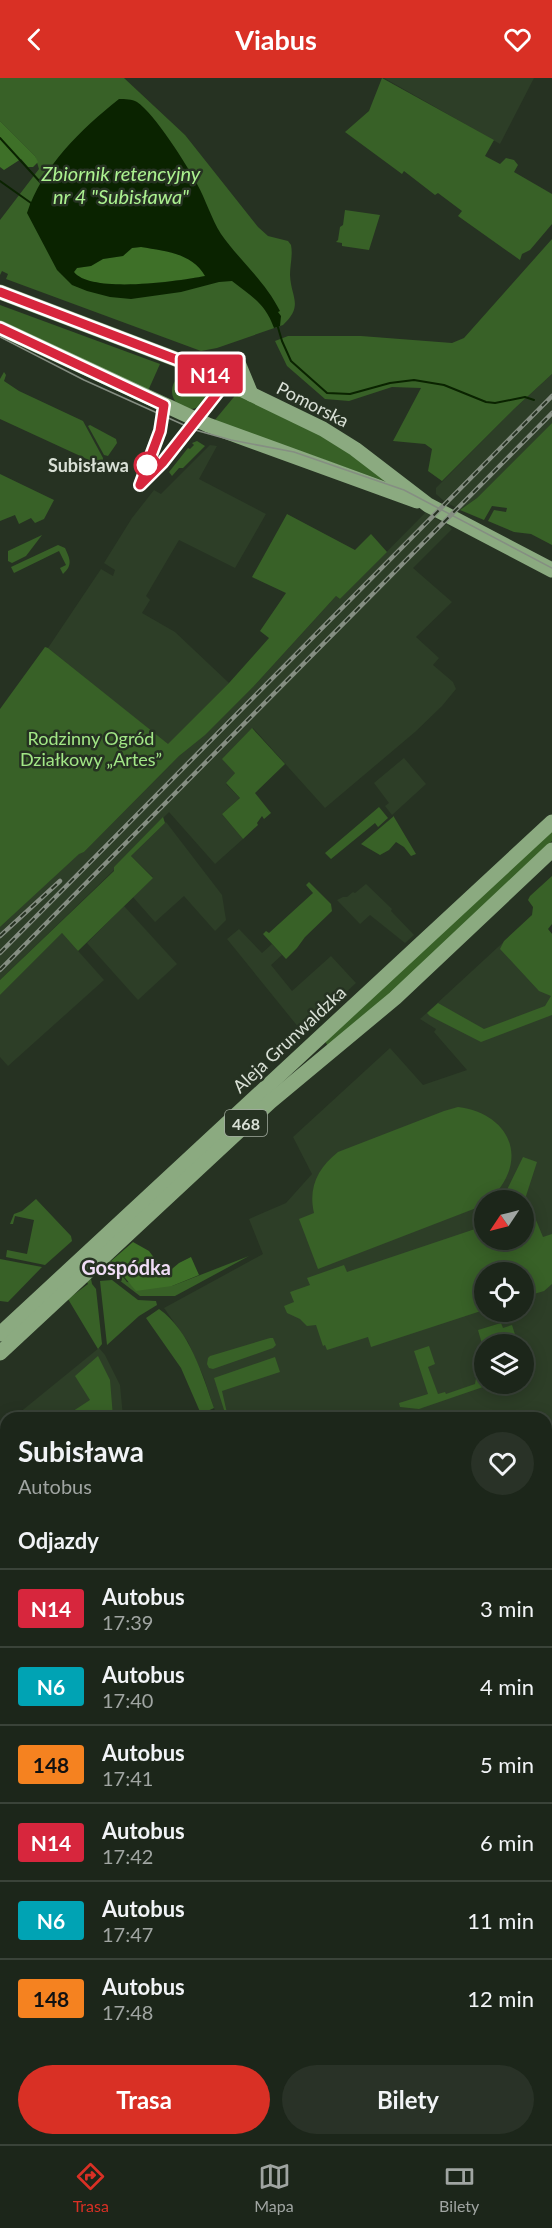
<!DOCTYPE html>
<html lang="pl">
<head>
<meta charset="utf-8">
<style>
	body { margin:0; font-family:Lato,sans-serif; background:#293227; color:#f1f3f6; height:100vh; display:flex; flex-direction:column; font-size:22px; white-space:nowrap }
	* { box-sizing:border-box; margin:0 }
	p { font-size:20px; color:#a0a5a2 }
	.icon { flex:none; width:33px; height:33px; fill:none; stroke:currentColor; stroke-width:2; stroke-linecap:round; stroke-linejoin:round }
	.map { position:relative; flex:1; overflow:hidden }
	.sheet { position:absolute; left:0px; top:1334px; width:552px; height:734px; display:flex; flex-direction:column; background:#1c261a; border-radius:18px 18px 0 0; box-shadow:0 3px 15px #0003,0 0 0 2px #3a4339 }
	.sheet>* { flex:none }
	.badge { padding:0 12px; border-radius:4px; font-size:21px; line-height:39px }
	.needle { width:39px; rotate:235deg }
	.tools { position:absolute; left:474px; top:1112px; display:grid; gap:12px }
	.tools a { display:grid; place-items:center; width:60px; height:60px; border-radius:50%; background:#1c261a; box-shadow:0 3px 15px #0003,0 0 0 2px #3a4339; font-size:30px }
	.map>.badge { position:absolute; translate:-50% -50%; box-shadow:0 0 0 3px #fff }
	h2 { padding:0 18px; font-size:22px; line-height:54px }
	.round { display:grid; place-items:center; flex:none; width:63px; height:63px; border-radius:32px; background:#293227 }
	.headline { display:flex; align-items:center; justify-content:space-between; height:102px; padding:0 18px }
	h1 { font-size:28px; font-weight:700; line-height:45px }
	.action { display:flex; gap:12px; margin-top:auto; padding:12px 18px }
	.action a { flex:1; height:69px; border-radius:36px; background:#d93025; color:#fff; font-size:24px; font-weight:700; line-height:69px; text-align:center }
	.action a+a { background:#293227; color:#f1f3f6 }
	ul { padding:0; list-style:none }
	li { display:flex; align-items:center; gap:18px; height:78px; padding:0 18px; border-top:2px solid #3a4339 }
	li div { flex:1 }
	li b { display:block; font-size:22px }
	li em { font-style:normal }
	li .badge { min-width:66px; font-weight:700; text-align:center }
	header { display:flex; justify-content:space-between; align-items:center; height:78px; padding:0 18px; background:#d93025; color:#fff; font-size:27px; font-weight:700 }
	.tabs { display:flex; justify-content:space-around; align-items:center; height:84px; border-top:2px solid #3a4339; background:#1c261a; font-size:16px; color:#a0a5a2 }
	.tabs a { display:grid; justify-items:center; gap:3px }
	.tabs .active { color:#d93025 }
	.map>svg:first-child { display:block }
	.built { fill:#2d3e27; fill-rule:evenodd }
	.green { fill:#386127 }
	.forest { fill:#3e7028 }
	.water { fill:#0a2300; fill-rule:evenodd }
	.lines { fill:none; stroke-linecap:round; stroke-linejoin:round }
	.stream { stroke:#0a2300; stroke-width:2 }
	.minor { stroke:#6e7c69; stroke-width:12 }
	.major { stroke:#8baa80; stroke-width:15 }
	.tram { stroke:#858e82; stroke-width:1.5 }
	.rail-casing { stroke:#858e82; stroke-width:4.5 }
	.rail { stroke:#263222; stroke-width:2; stroke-dasharray:7; stroke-linecap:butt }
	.line-casing { stroke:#fff; stroke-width:14 }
	.line { stroke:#d7263d; stroke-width:9 }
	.stop-dot { fill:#fff; stroke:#d7263d; stroke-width:3 }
	.labels { text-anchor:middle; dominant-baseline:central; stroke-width:5; stroke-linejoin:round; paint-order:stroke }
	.shield { fill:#263222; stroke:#a3aca0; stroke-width:1.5 }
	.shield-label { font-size:16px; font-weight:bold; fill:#d9e0d6 }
	.street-label { font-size:18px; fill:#d9e0d6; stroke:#263222 }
	.stop-label { font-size:18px; font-weight:bold; fill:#d9e0d6; stroke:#263222; text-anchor:end }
	.park-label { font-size:18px; fill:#a2e786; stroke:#263222 }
	.water-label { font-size:20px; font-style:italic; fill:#acf290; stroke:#263222 }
	.neighbourhood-label { font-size:20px; font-weight:bold; fill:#f0ddf6; stroke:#263222 }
</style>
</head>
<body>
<header><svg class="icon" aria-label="back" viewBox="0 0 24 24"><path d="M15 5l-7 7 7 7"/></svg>Viabus<svg class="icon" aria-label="heart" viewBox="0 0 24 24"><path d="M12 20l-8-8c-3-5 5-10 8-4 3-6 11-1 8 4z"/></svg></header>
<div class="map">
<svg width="552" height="2066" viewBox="0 0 552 2066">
	<rect width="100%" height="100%" fill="#263222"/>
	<g class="built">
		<path d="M384,0H534L500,66Z"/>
		<path d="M552,296V345L477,420L460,432L444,423L436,416V410L514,331Z"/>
		<path d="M210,367L217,368L199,401L266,436L235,490L179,462L146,518L150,522L142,535L175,554L229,605L168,667L48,570L101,491L113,498L115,492L104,485L132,440L154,412L161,416Z"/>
		<path d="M426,434L434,441L436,440L445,447L447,446L452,451L413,490L452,524L416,559L439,580L433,587L453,604L456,611L442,628L415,654L325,730L253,650L235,695L226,706L240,720L222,736L243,761L215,786L169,734L114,789V792L0,902V849L79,775L84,774L179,678L205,656L253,609L336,518L340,521Z"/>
		<path d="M404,680L426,706L392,737L385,728L389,725L374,705Z"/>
		<path d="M166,744L222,817L226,842L215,853L184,818L155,844L133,819L153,799L131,778Z"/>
		<path d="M366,806L392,831L391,833L414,857L405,865L370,837L360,846L337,822L343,819H347L353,814L355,815Z"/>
		<path d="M124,828L177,886L138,922L87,865Z"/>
		<path d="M534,836L552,856V1352L546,1354V1340L217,1339L204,1300L188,1264L164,1230L263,1176L249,1141L286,1125L312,1096L293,1059L390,970L423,1007L467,992L434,954L436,951L420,941ZM484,1122H524V1161H484ZM484,1194H524V1233H484ZM484,1266H524V1305H484Z"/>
		<path d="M239,851L262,875L272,866L282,877L271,887L292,913L331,878L356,905L312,946L308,942L299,950L227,861Z"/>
		<path d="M62,855L104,902L8,988L0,979V917Z"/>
		<path d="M99,1270L105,1277L120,1307L123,1339L13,1340Z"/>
		<path d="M0,1523H6V1732L0,1735Z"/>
	</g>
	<g class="green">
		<path d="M0,0H124L185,57L258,149L268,158L288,163L291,167C293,177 290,187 290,197C291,220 304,227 283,247L217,270L201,273L6,201L8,196L2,193L0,197V142L39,91L35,78L0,43Z"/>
		<path d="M382,0L494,62L485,78L500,86L506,80L514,82L518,87L514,94L552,116V146L530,172L522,176L520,182L458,138L462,133L438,115L435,117L404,93L402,96L345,54L369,33Z"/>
		<path d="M345,132L380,137L369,172L342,168V165L336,164L338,162L340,149L343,147Z"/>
		<path d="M552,161V296L514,331L442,403L428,393L432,371L425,366L393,363L421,310L392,309L349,323L325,321L287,288L275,263L288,258H361L452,265L464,260Z"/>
		<path d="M0,227L160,286L147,315L0,245Z"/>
		<path d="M4,294L6,297L4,303L19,313L83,343L103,380L102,388L0,341V301Z"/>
		<circle cx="190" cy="313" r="18"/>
		<path d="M238,314L341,366L393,406L214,343Z"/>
		<path d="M552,345V467L531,456L514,454L488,443L494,432L506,434L507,430L492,428L484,442L460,432L477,420Z"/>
		<path d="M90,347L116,361L117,365L108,378L104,377L88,348Z"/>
		<path d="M197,363L205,368L183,390H179L172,398L169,394L188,370L190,371L194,367L192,365Z"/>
		<path d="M0,396L54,422L44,441L35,445L31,440L19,446L15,437L0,443Z"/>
		<path d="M287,436L355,472L371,456L387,474L340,521L336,518L253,609L205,657L179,678L84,774L79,776L0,849V631L45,569L48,570L168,666L229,605L269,560L260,553L286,515L252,499Z"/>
		<path d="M42,457L26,478L12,485L8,483V473Z"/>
		<path d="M58,467L65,470C70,481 73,487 63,496L60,490L66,487L59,473L14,495L11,489Z"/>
		<path d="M252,650L285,686L255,715L271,735L264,741L262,738L257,745L258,747L243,761L222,736L240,720L226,705L235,695L222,681Z"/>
		<path d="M379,729L388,740L378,749L375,745L331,781L325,775Z"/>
		<path d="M394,738V739L416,776L411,778L404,769L396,764L389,772L380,777L361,766Z"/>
		<path d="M163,739L165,745L131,778L153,800L78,873L62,855L0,917V902L114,793V789Z"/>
		<path d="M552,751V763L386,921L328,968L324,962Z"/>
		<path d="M552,798V846L548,851L552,856V937L481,964L430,938L427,935L438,925L484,951L545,928L551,918L539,913L500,871L504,863L532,837L533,829L528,822L530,818Z"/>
		<path d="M309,804L331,826L332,833L305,859L297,870L286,881L263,856L266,853L269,855L313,815L306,807Z"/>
		<path d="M458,1029C506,1035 529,1076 496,1115L499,1122H484V1127L318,1191L299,1141L314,1135C308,1109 318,1090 338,1074L444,1033Z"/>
		<path d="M523,1079L537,1084L526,1118L543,1159L552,1156V1206L544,1213L524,1219V1194H484V1232L371,1269L368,1259L327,1272L325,1267L323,1268L316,1247L307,1248L300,1241L287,1235L284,1228L294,1224L290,1214L310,1207L307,1200L344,1187L347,1194L484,1148V1161H524V1122H502Z"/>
		<path d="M36,1121L71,1158L72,1163L45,1187L6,1179L7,1172L27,1176L34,1142L15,1138L13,1146H10L14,1136L22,1133Z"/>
		<path d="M249,1178L175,1218H140L102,1189L110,1182L127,1204L172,1208Z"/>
		<path d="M0,1181L42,1189L8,1224L0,1223Z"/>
		<path d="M91,1201L92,1206L96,1211L102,1266L98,1271L68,1221L88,1206L87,1204Z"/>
		<path d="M112,1202L138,1222L156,1223L157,1227L139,1238L107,1267L100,1203Z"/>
		<path d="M159,1231C190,1253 202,1296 214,1330L201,1336L181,1290L146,1240Z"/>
		<path d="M501,1245L503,1250L512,1247L518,1266H484V1273L478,1252Z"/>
		<path d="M270,1260H273L276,1267L273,1270L213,1291L209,1290L207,1286L208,1280L210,1278Z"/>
		<path d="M429,1268L435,1286L428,1289L438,1316L445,1314L446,1316L475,1306L476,1300L484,1297V1300L481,1302L483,1309L419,1331L400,1329L399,1325L428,1316L414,1273Z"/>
		<path d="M98,1278L110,1302L113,1339H64L90,1322L75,1298Z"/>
		<path d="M275,1279L280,1294L222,1313L227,1335H225L214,1300Z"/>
	</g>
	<g class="forest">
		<path d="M0,43L35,78L38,84L33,89H28L21,81L4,92L0,89Z"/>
		<path d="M141,169C166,173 191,175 206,198C179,202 92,217 74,194L77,190L91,188L103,181L123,178L132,170Z"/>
		<path d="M133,1164L149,1173L166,1196L179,1185L191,1179L199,1197L172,1208L136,1213L111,1183Z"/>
		<path d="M552,1620V2066H0V1735L6,1732V2061H546V1622Z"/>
	</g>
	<path class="water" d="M119,21C125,21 132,21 137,24C154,35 187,87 197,106C206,122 211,140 221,156C240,183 265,203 280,233L278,234L281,238L280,248L274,250C265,225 252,219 232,203L219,204L181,214L131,221L110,219L87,213L72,207L57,192L27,135C42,89 81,51 119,21ZM141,169C165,173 192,175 205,198C180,203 91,216 74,194L77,190L91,188L103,181L123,178L132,170Z"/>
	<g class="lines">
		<g class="stream">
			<path d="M0,60L41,105"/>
			<path d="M0,103L31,125"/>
			<path d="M277,246L282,263L291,283L327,315L350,316L390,305L414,302L444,307L486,324L495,325L525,319L534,322"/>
		</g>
		<g class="minor">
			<path d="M546,1365L552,1364"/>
			<path d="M0,1508L6,1507"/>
		</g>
		<g class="major">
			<path d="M0,214L191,287L323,351L355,371L428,427L552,492"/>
			<path d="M0,250L208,347L417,423"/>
			<path d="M239,287L251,316"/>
			<path d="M0,1256L552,744"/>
			<path d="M0,1275L270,1024L395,920L552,772"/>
		</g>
		<path class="tram" d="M0,259L84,302L195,352L231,362L294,374L404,412L552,490"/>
		<defs>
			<g id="rail">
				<path d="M0,858L60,803"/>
				<path d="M0,875L552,318"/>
				<path d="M0,892L552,335"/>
			</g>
		</defs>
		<use href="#rail" class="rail-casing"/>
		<use href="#rail" class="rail"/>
	</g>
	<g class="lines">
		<defs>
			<path id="line" d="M0,214L191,287L226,304L163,384L140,407L160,353L164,327L0,250"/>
		</defs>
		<use href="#line" class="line-casing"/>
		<use href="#line" class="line"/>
	</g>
	<circle class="stop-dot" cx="147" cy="387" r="12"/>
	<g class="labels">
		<rect class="shield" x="225" y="1032" width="42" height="26" rx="4.5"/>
		<g class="shield-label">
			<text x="246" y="1045">468</text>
		</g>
		<g class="street-label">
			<text transform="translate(313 326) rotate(27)">Pomorska</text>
			<text transform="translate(289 961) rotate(-43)">Aleja Grunwaldzka</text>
		</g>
		<g class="stop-label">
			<text x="129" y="387">Subisława</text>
		</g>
		<g class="park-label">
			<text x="91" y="660">Rodzinny Ogród<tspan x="91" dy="21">Działkowy „Artes”</tspan></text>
		</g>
		<g class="water-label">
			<text x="121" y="95">Zbiornik retencyjny<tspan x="121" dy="23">nr 4 "Subisława"</tspan></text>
		</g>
		<g class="neighbourhood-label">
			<text x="126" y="1189">Gospódka</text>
		</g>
	</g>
</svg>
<div class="tools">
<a><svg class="needle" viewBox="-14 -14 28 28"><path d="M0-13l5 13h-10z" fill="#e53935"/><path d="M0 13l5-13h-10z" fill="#a0a5a2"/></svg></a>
<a><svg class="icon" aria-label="locate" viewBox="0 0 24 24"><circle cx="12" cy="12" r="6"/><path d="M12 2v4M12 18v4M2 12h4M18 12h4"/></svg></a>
<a><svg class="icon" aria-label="layers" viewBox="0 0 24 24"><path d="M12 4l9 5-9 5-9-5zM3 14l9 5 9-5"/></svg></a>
</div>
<b class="badge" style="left:210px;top:296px;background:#d7263d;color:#fff">N14</b>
<section class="sheet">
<div class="headline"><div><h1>Subisława</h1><p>Autobus</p></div><a class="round"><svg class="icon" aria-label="heart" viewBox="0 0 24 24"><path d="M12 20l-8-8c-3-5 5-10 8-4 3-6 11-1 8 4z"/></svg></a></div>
<h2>Odjazdy</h2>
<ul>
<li><span class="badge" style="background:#d7263d;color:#fff">N14</span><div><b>Autobus</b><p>17:39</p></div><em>3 min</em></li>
<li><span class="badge" style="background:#00a3b4;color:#fff">N6</span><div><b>Autobus</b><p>17:40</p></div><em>4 min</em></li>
<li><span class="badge" style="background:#f58220;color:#111">148</span><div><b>Autobus</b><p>17:41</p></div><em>5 min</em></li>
<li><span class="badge" style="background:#d7263d;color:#fff">N14</span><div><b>Autobus</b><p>17:42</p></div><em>6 min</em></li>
<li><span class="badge" style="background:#00a3b4;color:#fff">N6</span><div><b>Autobus</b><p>17:47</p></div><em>11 min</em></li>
<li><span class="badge" style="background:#f58220;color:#111">148</span><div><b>Autobus</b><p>17:48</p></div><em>12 min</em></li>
</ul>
<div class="action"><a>Trasa</a><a>Bilety</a></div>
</section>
</div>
<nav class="tabs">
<a class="active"><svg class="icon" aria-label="directions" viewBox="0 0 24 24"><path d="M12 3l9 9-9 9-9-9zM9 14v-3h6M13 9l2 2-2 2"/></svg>Trasa</a>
<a><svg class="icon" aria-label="map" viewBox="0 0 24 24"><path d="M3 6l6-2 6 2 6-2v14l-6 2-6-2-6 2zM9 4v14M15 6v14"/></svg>Mapa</a>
<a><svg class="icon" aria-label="tickets" viewBox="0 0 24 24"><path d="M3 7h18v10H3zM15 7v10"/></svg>Bilety</a>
</nav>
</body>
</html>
